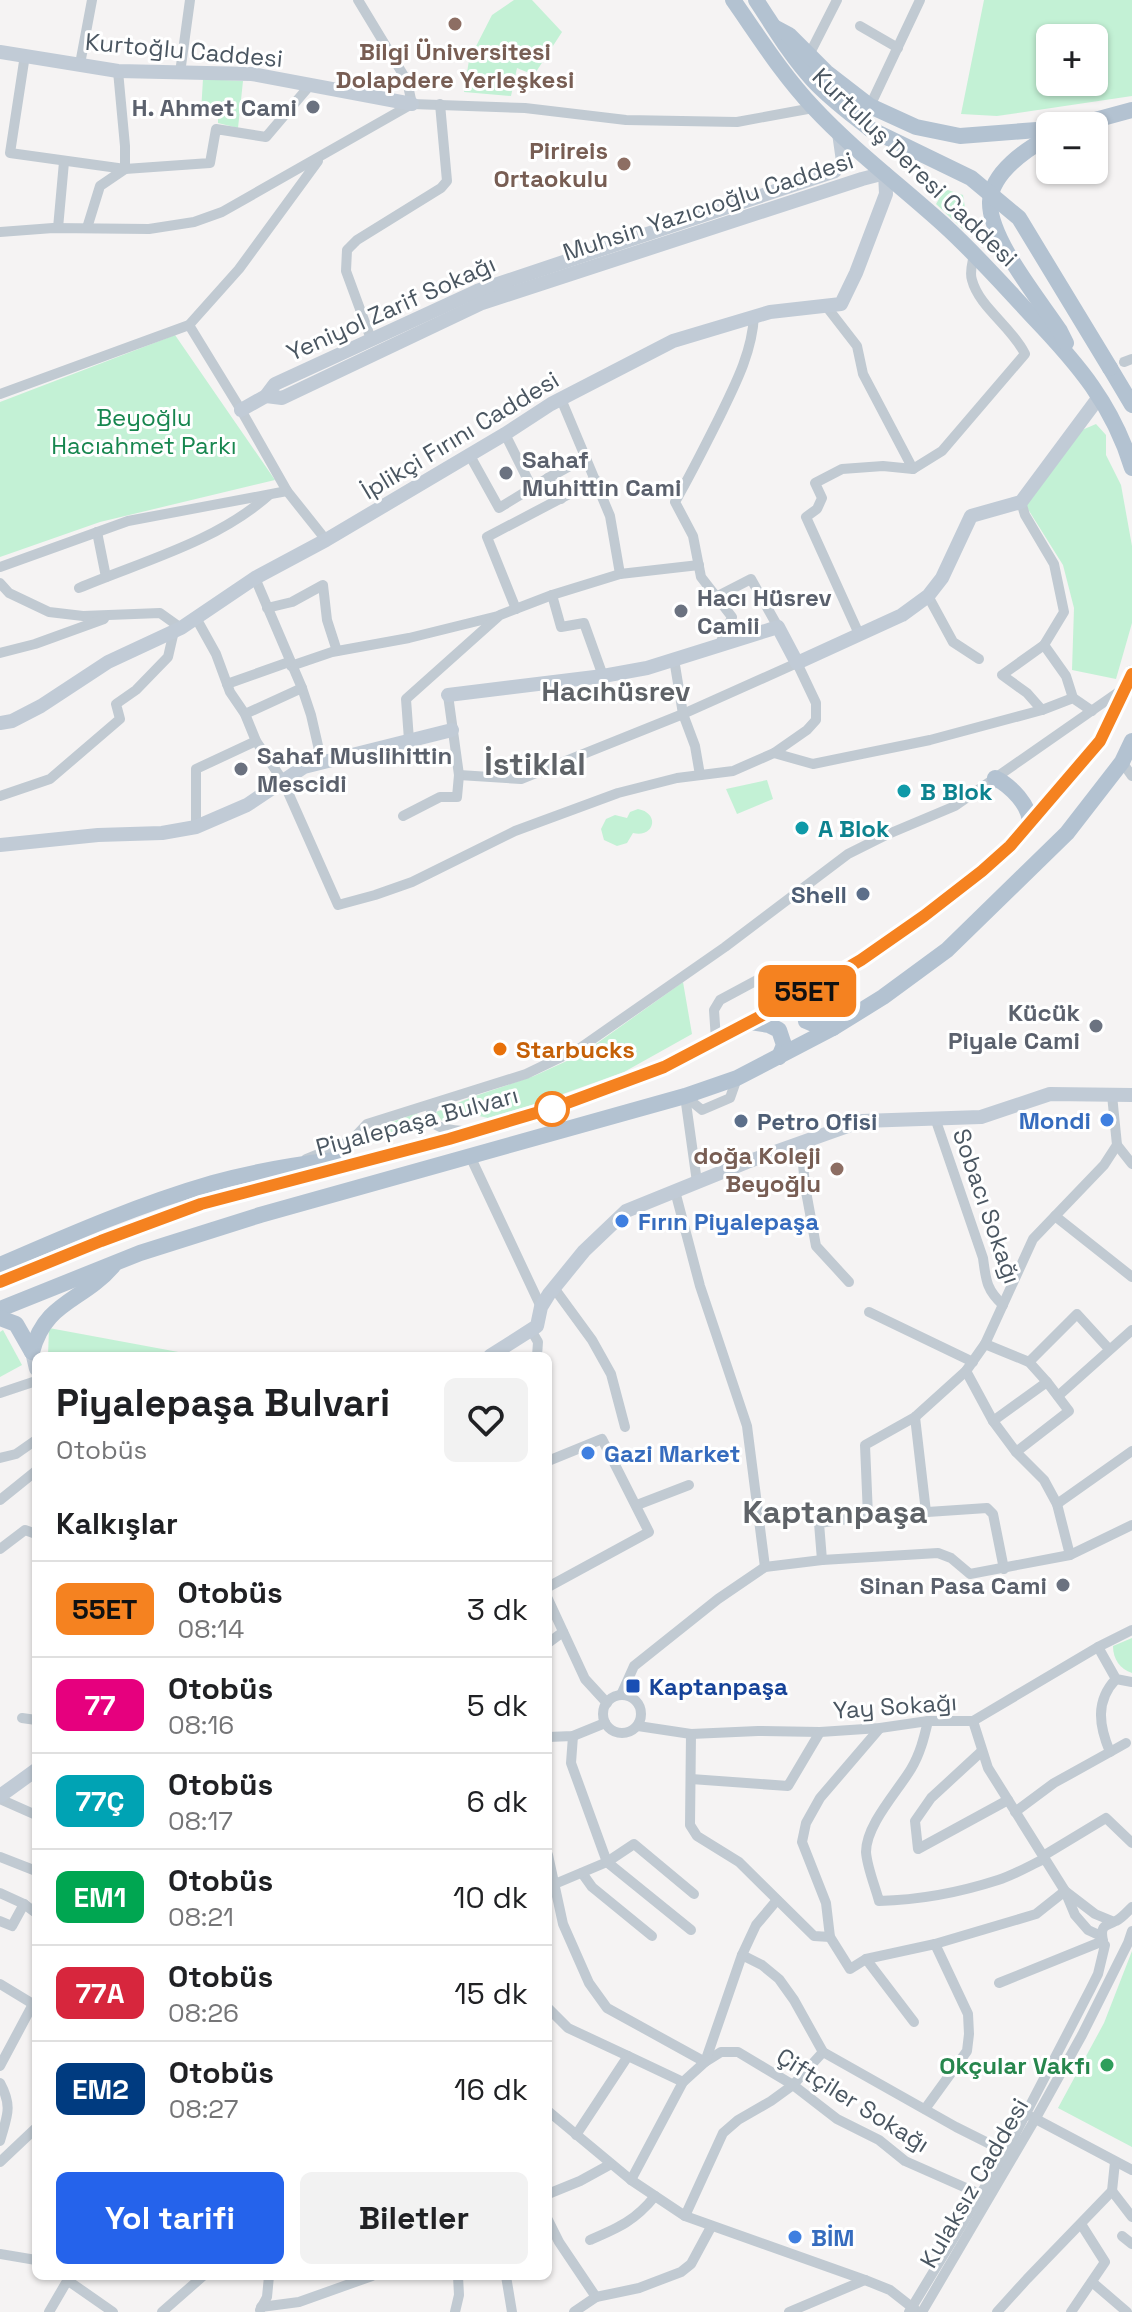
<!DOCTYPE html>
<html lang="tr">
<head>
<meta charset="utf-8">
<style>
	body { margin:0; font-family:"Space Grotesk",sans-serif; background:#f2f2f2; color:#202124; height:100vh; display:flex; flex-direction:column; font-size:30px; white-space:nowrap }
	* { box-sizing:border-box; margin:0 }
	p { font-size:26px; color:#757577 }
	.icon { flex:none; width:44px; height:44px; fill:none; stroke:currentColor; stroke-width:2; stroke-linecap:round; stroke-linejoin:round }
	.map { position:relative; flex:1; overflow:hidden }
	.side { position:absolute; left:32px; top:1352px; width:520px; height:928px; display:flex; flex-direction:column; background:#fff; border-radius:12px; box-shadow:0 2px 6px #0004 }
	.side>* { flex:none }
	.badge { padding:0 16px; border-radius:12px; font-size:28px; line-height:52px }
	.controls { position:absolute; left:1036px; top:24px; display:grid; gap:16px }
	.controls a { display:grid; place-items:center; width:72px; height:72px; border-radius:12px; background:#fff; box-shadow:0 2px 6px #0004; font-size:40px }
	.map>.badge { position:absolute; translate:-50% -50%; box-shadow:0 0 0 4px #fff }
	h2 { padding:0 24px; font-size:30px; line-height:72px }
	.round { display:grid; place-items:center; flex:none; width:84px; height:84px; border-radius:12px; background:#f2f2f2 }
	.head { display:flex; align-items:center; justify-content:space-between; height:136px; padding:0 24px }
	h1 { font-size:38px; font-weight:800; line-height:60px }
	.primary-button { display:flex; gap:16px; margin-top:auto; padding:16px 24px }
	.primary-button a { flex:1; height:92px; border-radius:12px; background:#2563eb; color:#fff; font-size:32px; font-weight:800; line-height:92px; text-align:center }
	.primary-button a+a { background:#f2f2f2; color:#202124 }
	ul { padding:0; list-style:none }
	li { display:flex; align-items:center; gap:24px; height:96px; padding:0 24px; border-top:2px solid #e0e0e0 }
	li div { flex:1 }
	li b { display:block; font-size:30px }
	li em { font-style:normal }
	li .badge { min-width:88px; font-weight:700; text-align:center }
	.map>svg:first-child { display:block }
	.green { fill:#c3f1d5; fill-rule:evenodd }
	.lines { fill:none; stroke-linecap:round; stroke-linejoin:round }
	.street { stroke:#c1cad2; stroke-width:10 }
	.secondary { stroke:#c1cbd6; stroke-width:14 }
	.primary { stroke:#b3c2d1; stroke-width:16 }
	.primary-bridge { stroke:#b3c2d1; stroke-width:16 }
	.line-casing { stroke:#fff; stroke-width:18 }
	.line { stroke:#f58220; stroke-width:12 }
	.education-dot { fill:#8d6e63; stroke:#fff; stroke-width:3 }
	.worship-dot { fill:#6b7280; stroke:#fff; stroke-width:3 }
	.culture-dot { fill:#0f9aa8; stroke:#fff; stroke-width:3 }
	.service-dot { fill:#5c6f8a; stroke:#fff; stroke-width:3 }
	.food-dot { fill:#e8710a; stroke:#fff; stroke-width:3 }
	.stop-dot { fill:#fff; stroke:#f58220; stroke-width:4 }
	.shop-dot { fill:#3f7fe0; stroke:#fff; stroke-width:3 }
	.transit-dot { fill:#1a4fb4; stroke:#fff; stroke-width:3 }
	.leisure-dot { fill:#2e9e5b; stroke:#fff; stroke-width:3 }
	.labels { text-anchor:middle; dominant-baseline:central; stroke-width:6; stroke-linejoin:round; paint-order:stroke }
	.street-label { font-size:24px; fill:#4a5661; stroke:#fff }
	.education-label { font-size:24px; font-weight:bold; fill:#785e54; stroke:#fff; text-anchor:end }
	.worship-label { font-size:24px; font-weight:bold; fill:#5b616d; stroke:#fff; text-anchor:end }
	.park-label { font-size:24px; fill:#17864f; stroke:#fff }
	.culture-label { font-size:24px; font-weight:bold; fill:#0d838f; stroke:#fff; text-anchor:start }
	.service-label { font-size:24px; font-weight:bold; fill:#4e5e75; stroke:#fff; text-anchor:end }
	.food-label { font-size:24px; font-weight:bold; fill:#c56008; stroke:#fff; text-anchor:start }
	.shop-label { font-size:24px; font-weight:bold; fill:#366cbe; stroke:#fff; text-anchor:start }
	.transit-label { font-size:24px; font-weight:bold; fill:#164399; stroke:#fff; text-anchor:start }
	.leisure-label { font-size:24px; font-weight:bold; fill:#27864d; stroke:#fff; text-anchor:end }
	.quarter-label { font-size:28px; font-weight:bold; fill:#5f6368; stroke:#fff }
	.district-label { font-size:32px; font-weight:bold; fill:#5f6368; stroke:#fff }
</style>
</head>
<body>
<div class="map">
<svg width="1132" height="2312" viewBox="0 0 1132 2312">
	<rect width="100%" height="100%" fill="#f5f3f3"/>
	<g class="green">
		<path d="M514,0H532L562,32L534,75L517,68L511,96L464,92L469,60L492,15Z"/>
		<path d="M984,0H1132V96L997,116L961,114ZM1050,38H1094V82H1050Z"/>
		<path d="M203,79L243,81L238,128L218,123V113L201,112Z"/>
		<path d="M920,181L963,195L968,227L966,232L936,204L939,199Z"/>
		<path d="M175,335L275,480L100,522L0,557V402Z"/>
		<path d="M1096,424L1106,435V455L1121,485L1132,546V623L1116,679L1072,670L1074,608L1063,565L1026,506L1082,430Z"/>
		<path d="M767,780L773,799L737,814L726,789Z"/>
		<path d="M638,809C660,813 655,838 633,833L627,843L617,846L604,840L601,829L606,819L615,815L627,818L630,812Z"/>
		<path d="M683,982L692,1034L624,1072L535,1104L488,1118L470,1114L442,1121L436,1112L472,1097L534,1076L582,1054Z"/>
		<path d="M417,1113L424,1129L353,1145L366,1131Z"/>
		<path d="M49,1328L200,1356H48Z"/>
		<path d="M3,1330L22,1365L0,1377V1332Z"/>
		<path d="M1132,1638V1673C1120,1669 1113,1659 1113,1646Z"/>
		<path d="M1132,1951V2147L1058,2108L1104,2023Z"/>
	</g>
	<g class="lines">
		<g class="street">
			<path d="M358,0L407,81L412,104"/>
			<path d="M860,26L898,48"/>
			<path d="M25,55L10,153L125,169L210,163L216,129L266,137L311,84"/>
			<path d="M809,55L837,0"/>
			<path d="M80,64L92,0"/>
			<path d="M180,73L190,0"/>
			<path d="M412,104L525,108L626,120L737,122L813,108"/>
			<path d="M870,106L920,0"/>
			<path d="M58,228L64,162"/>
			<path d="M87,228L100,186L125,169V146L118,71"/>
			<path d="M0,232L53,228L149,229L194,222L222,212L412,104"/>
			<path d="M826,306L857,346L863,374L913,469"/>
			<path d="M189,325L241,410L287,491L326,540"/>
			<path d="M371,339L346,271L347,250L357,240L441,188L447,181L440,104"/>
			<path d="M1124,362L1132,359"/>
			<path d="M0,394L189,325L239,269L318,161"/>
			<path d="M561,399L610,516L620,574"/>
			<path d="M505,434L532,488"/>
			<path d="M469,454L499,508L548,478L561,499"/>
			<path d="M548,478L586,457"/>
			<path d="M1021,502L1025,515L1054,564L1064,612L1044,645L1066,676L1073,698"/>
			<path d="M97,532L106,577"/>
			<path d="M0,567L128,521L287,491"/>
			<path d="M255,578L302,688L311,715L322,763"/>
			<path d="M0,583L9,593L49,612L83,616L160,613L181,628"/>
			<path d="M79,588C143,561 216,542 269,495"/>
			<path d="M552,595L561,627L584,623L603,676"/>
			<path d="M928,596L953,642L979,659"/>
			<path d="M716,597L751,579L778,627"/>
			<path d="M267,608L292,602L323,585L327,620L337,651"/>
			<path d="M516,609L487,537L596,480"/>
			<path d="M196,618L216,654L230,692L245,714L256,741L283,781L338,905L375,895L412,882L515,831L618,793L677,778L733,771L774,753L807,730L816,720V703L797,663L683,714L521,779L459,775"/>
			<path d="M859,634L806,517L817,509L822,498L815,483L842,469L883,466L913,469L942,451L1025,354C1012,327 979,307 972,280C969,272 973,262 974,254"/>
			<path d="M719,646L732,617L701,577L693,536L675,502C691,474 705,446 719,418C735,385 752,353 754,316"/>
			<path d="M0,653L35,644L104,619"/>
			<path d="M674,659L683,714L695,746L700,775"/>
			<path d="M291,666L332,652L409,638L498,616"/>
			<path d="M227,684L289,662"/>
			<path d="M1042,710L1027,693L1002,675L1044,645"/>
			<path d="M245,714L302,688"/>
			<path d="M409,740L406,699L500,615L552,595L620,574L699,565"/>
			<path d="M774,753L813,764L930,740L1042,710L1073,698L1092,711"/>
			<path d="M1122,762L1132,776"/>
			<path d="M0,796L50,779L120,719L116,704L136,690L168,657L174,631"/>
			<path d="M403,816L440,797H457L459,775L448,695"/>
			<path d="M196,827V769L256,741"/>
			<path d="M716,1040L714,1010L720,1000L761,978L799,996"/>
			<path d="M685,1096L697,1182"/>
			<path d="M685,1096L702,1110L730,1098L737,1078"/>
			<path d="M435,1103C421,1126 444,1130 463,1131"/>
			<path d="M935,1118L983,1258C986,1280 986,1289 1003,1305"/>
			<path d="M801,1142L805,1186L816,1246L849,1282"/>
			<path d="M1117,1145L1132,1164"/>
			<path d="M470,1156L541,1307"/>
			<path d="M306,1159L352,1140L367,1124L526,1074L580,1048L725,947L848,854L886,835L955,806L1120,691"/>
			<path d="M675,1191L700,1286L747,1426L765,1567"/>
			<path d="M1055,1216L1132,1277"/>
			<path d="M554,1288L592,1340L611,1374L625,1427"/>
			<path d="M869,1312L973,1362"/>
			<path d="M531,1330L538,1342L537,1356"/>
			<path d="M985,1344L1029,1362L1047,1382"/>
			<path d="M1029,1362L1077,1314L1109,1349"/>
			<path d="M966,1371L993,1421L1016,1452L1044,1480L1057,1504L1070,1555"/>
			<path d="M0,1393L36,1381"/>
			<path d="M1058,1396L1132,1330"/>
			<path d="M915,1417L926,1512"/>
			<path d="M993,1421L1047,1382L1069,1411L1016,1452"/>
			<path d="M0,1458L16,1454L36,1440"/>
			<path d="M548,1461L602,1439L649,1532L548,1587"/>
			<path d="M0,1500L36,1471"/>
			<path d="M1057,1504L1132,1451"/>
			<path d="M637,1505L689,1485"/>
			<path d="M868,1516L865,1445L915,1417L966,1371L985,1344L1033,1239L1104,1165L1117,1145L1112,1095"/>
			<path d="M0,1549L25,1530L36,1534"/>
			<path d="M822,1560L819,1523L868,1516L987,1508L993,1514L1004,1569"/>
			<path d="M548,1599L585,1679L607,1703"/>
			<path d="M548,1643L563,1632"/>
			<path d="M1098,1647L1116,1679L1132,1682"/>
			<circle cx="622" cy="1714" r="19"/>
			<path d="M621,1695L634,1666L718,1599L765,1567L822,1560L938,1553L951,1558L970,1574L1070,1555L1132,1525"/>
			<path d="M22,1718L36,1720"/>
			<path d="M928,1721C924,1738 920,1754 911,1769C897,1792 866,1825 866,1852C867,1867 875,1886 879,1901C918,1900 961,1892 998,1880C1014,1875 1029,1866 1044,1859"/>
			<path d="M973,1721L988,1768L1065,1891L1075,1915L1088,1930L1101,1936"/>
			<path d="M638,1726L691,1734L758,1731L820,1732L880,1728L928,1721H973L1098,1647L1132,1630"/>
			<path d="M880,1728L820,1798L806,1823L802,1842L826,1903L830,1937L850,1969L866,1959L935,1944L1036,1914L1065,1891L1095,1914L1112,1921"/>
			<path d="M691,1734L690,1825L697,1836L739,1862L814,1936L830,1937"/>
			<path d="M548,1737L573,1736L605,1723"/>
			<path d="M982,1751L931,1798L915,1821L918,1849L1008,1800"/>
			<path d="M1110,1752L1126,1743"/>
			<path d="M691,1779L788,1786L820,1732"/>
			<path d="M0,1799L36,1815"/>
			<path d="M1015,1812L1054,1783L1110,1752C1099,1726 1095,1701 1116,1679"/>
			<path d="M548,1855L563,1924L589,1983L607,2008L705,2062L721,2052H738L793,2085L837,2119L879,2140L905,2161L982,2195"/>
			<path d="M1043,1856L1106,1818L1132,1843"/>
			<path d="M0,1857L36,1871"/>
			<path d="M582,1873L592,1887L652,1936"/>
			<path d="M550,1886L607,1862L571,1763L573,1736"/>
			<path d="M0,1893L24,1904L36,1913"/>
			<path d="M0,1921L12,1926L24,1904"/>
			<path d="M691,1930L607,1862L634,1844L694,1894"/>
			<path d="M1103,1941C1100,1926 1104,1926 1116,1921C1122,1918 1127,1912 1132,1907"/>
			<path d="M742,1955L762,1965L779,1979L794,2000L823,2052L956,2127L1006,2152"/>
			<path d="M866,1959L914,2022"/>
			<path d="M999,1983L1103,1941"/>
			<path d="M0,1984L33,2004"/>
			<path d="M548,2008L568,2028L628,2056"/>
			<path d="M0,2066L33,2004"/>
			<path d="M0,2083C13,2107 7,2116 0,2141"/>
			<path d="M925,2109L967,2051L969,2034L968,2014L935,1944"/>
			<path d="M548,2111L631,2180L685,2216L865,2280L890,2290L918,2312"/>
			<path d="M1032,2117L1132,2170"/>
			<path d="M576,2135L628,2056L683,2082"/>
			<path d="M0,2162L36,2128"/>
			<path d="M631,2180L683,2082L705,2062L742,1955L756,1925L777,1900"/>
			<path d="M1112,2191L1132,2217"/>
			<path d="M548,2194L580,2181L611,2164"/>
			<path d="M685,2216L723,2133L738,2120L771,2101L793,2085L823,2052"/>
			<path d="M548,2220L559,2242L596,2297"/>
			<path d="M1122,2236L1132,2244"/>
			<path d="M590,2240C618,2228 635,2221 655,2196"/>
			<path d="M0,2254L36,2260"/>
			<path d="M506,2276L512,2312"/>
			<path d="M67,2280L113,2312"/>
			<path d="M1092,2282L1127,2312"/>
			<path d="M261,2307L299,2302L372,2276"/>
			<path d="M260,2310L267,2297L269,2276"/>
			<path d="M49,2312L70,2276"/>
			<path d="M162,2312L203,2276"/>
			<path d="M455,2312L459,2295L458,2276"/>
			<path d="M574,2312L596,2297L639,2288L681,2272L691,2264L711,2227"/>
			<path d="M789,2312L865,2280"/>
			<path d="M909,2312L1006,2152L1090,1990L1098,1974L1105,1945"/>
			<path d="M922,2312L1037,2116L1082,2035L1128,1943L1132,1931"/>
			<path d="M997,2312L1027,2279L1112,2191L1115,2162"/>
			<path d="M1071,2312L1105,2262L1081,2224"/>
		</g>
		<g class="secondary">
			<path d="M0,52L118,71L252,74L412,104"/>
			<path d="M241,410L266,396L275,384L477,291L835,171L843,161L839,133"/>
			<path d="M448,695L603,676L647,668L778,627L797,663L902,615L928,596L942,578L971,516L1021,502L1099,397"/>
			<path d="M0,723L12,721L41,706L108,662L181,628L255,578L326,540L505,434L551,404L673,341L770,312L841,304L856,273L886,194L885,173L862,179L482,303L282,398L266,396"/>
			<path d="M0,845L98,835L162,833L196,827L247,805L304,767L452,730"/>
			<path d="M32,1352L36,1369"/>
			<path d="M490,1356L537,1326L541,1307L549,1294L584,1251L626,1211L747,1162L862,1121L981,1117L1050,1094L1132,1095"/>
			<path d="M0,1796L36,1770"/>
		</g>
		<g class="primary">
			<path d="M733,0C759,37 782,74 813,107C853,150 901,186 944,225C976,254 1004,286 1033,317C1078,364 1113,405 1132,468"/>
			<path d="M756,0C774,27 790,55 812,79C829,98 850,113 870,129"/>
			<path d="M774,27L789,35L826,72L870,106L916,127L960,136L1050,129"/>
			<path d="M1073,126L1132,110"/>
			<path d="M1050,136C1027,149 991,172 990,202C989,239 1039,299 1060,331L1066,343"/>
			<path d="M1110,368L1132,405"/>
			<path d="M995,778C1011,786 1030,805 1030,824"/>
			<path d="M812,991L803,1004L806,1021L820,1027L833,1028"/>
			<path d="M751,1022L769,1025L779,1030L784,1045L779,1057"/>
			<path d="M0,1265C69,1235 140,1204 213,1183C252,1172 293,1165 334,1160"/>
			<path d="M0,1282L101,1241L201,1204L473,1132L556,1107L664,1067L799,996L861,960L924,916L982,871L1010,846L1100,741L1132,673"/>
			<path d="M0,1309L140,1253L260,1215L685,1096L737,1078L833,1028L883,997L947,950L1067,833L1122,762L1132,741"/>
			<path d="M0,1318L16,1324L32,1352"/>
			<path d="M32,1352C45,1301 82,1302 113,1266"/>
		</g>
		<path class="primary-bridge" d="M870,129L971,178L1019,218L1110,368"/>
	</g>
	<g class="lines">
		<defs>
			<path id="line" d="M0,1282L101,1241L201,1204L449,1139L556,1107L664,1067L799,996L861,960L924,916L982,871L1010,846L1100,741L1132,674"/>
		</defs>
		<use href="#line" class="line-casing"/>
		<use href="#line" class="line"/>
	</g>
	<g class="education-dot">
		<circle cx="455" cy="24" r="8"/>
		<circle cx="624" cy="164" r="8"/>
		<circle cx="837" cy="1169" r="8"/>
	</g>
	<g class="worship-dot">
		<circle cx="313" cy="107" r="8"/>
		<circle cx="506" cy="473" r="8"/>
		<circle cx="681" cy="611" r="8"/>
		<circle cx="241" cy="769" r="8"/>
		<circle cx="1096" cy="1026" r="8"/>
		<circle cx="1063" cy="1585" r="8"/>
	</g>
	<g class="culture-dot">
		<circle cx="904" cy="791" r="8"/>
		<circle cx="802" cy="828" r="8"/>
	</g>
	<g class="service-dot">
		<circle cx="863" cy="894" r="8"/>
		<circle cx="741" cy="1121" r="8"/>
	</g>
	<circle class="food-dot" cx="500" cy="1049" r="8"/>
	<circle class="stop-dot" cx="552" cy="1109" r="16"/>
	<g class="shop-dot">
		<circle cx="1107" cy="1120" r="8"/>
		<circle cx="622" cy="1221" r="8"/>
		<circle cx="588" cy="1453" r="8"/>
		<circle cx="795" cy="2237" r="8"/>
	</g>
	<rect class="transit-dot" x="625" y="1678" width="16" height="16" rx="4"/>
	<circle class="leisure-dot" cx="1107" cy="2065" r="8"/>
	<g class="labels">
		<g class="street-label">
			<text transform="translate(184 50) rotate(5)">Kurtoğlu Caddesi</text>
			<text transform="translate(915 167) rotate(44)">Kurtuluş Deresi Caddesi</text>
			<text transform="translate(708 206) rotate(-18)">Muhsin Yazıcıoğlu Caddesi</text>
			<text transform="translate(391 308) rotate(-24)">Yeniyol Zarif Sokağı</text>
			<text transform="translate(460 435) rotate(-31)">İplikçi Fırını Caddesi</text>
			<text transform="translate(417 1121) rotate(-15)">Piyalepaşa Bulvarı</text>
			<text transform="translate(987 1206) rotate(71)">Sobacı Sokağı</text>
			<text transform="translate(895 1706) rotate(-4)">Yay Sokağı</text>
			<text transform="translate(853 2100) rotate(32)">Çiftçiler Sokağı</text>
			<text transform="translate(974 2183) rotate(-60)">Kulaksız Caddesi</text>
		</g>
		<g class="education-label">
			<text x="455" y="51" text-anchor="middle">Bilgi Üniversitesi<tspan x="455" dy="28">Dolapdere Yerleşkesi</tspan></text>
			<text x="608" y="150">Pirireis<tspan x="608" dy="28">Ortaokulu</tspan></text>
			<text x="821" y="1155">doğa Koleji<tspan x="821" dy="28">Beyoğlu</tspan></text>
		</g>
		<g class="worship-label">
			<text x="297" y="107">H. Ahmet Cami</text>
			<text x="522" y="459" text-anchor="start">Sahaf<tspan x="522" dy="28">Muhittin Cami</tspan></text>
			<text x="697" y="597" text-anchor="start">Hacı Hüsrev<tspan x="697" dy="28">Camii</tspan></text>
			<text x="257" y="755" text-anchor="start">Sahaf Muslihittin<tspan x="257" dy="28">Mescidi</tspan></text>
			<text x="1080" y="1012">Kücük<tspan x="1080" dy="28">Piyale Cami</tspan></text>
			<text x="1047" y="1585">Sinan Pasa Cami</text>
		</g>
		<g class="park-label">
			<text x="144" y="417">Beyoğlu<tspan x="144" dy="28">Hacıahmet Parkı</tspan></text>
		</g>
		<g class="culture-label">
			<text x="920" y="791">B Blok</text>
			<text x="818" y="828">A Blok</text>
		</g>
		<g class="service-label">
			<text x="847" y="894">Shell</text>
			<text x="757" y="1121" text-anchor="start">Petro Ofisi</text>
		</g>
		<g class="food-label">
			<text x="516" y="1049">Starbucks</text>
		</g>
		<g class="shop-label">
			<text x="1091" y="1120" text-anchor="end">Mondi</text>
			<text x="638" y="1221">Fırın Piyalepaşa</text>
			<text x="604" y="1453">Gazi Market</text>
			<text x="811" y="2237">BİM</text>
		</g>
		<g class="transit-label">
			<text x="649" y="1686">Kaptanpaşa</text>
		</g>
		<g class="leisure-label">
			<text x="1091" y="2065">Okçular Vakfı</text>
		</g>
		<g class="quarter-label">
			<text x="616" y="691">Hacıhüsrev</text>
		</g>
		<g class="district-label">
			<text x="535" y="764">İstiklal</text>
			<text x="835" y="1512">Kaptanpaşa</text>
		</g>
	</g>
</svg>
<div class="controls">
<a>+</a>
<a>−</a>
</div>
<b class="badge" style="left:807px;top:991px;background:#f58220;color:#111">55ET</b>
<section class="side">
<div class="head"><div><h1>Piyalepaşa Bulvari</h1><p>Otobüs</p></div><a class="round"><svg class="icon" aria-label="heart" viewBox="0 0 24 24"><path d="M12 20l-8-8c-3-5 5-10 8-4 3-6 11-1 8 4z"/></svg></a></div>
<h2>Kalkışlar</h2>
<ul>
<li><span class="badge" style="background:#f58220;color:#111">55ET</span><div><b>Otobüs</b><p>08:14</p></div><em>3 dk</em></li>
<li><span class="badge" style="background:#e6007e;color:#fff">77</span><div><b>Otobüs</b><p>08:16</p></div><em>5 dk</em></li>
<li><span class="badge" style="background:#00a3b4;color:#fff">77Ç</span><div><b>Otobüs</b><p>08:17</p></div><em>6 dk</em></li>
<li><span class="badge" style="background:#00a651;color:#fff">EM1</span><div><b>Otobüs</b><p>08:21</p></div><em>10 dk</em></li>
<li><span class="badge" style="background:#d7263d;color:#fff">77A</span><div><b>Otobüs</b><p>08:26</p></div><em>15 dk</em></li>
<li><span class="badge" style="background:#003b80;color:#fff">EM2</span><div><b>Otobüs</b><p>08:27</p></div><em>16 dk</em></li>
</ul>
<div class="primary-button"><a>Yol tarifi</a><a>Biletler</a></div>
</section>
</div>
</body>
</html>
